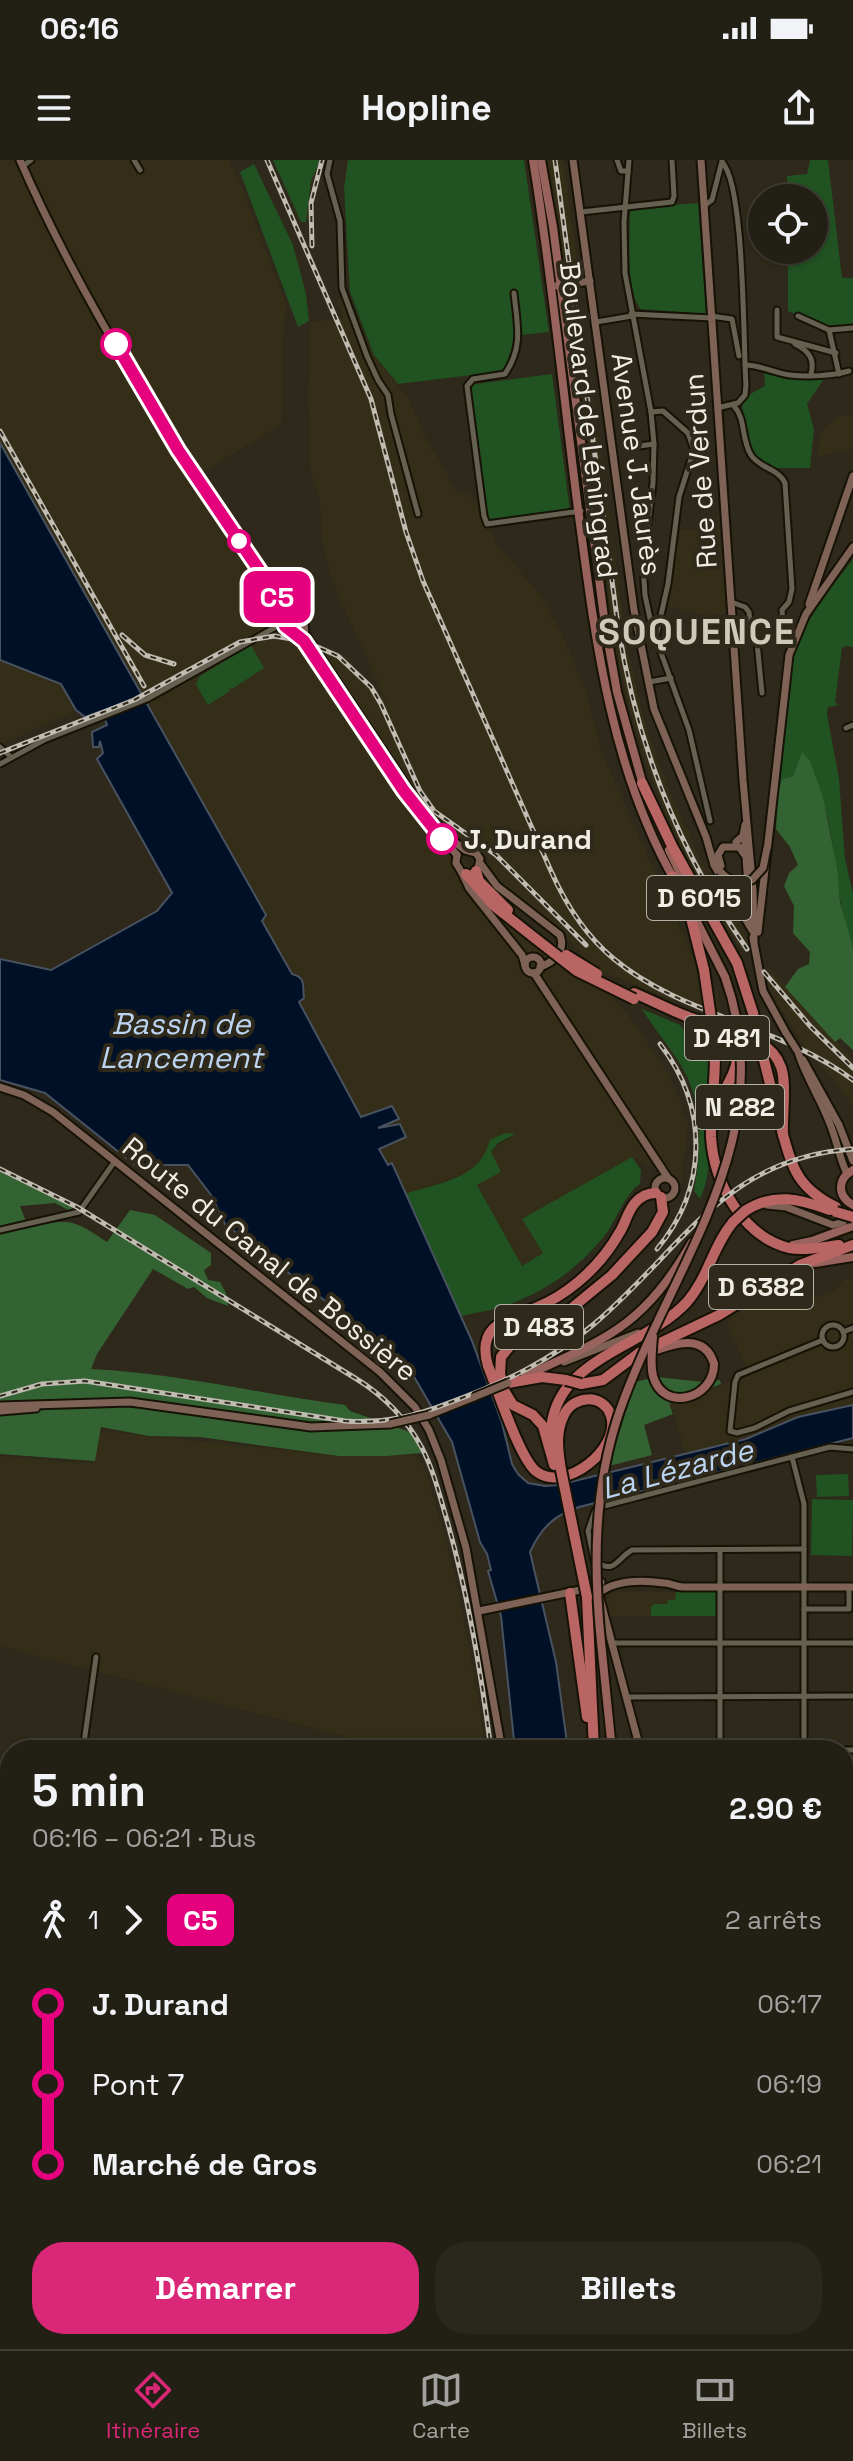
<!DOCTYPE html>
<html lang="fr">
<head>
<meta charset="utf-8">
<style>
	body { margin:0; font-family:"Space Grotesk",sans-serif; background:#2a271d; color:#f1f3f6; height:100vh; display:flex; flex-direction:column; font-size:30px; white-space:nowrap }
	* { box-sizing:border-box; margin:0 }
	p { font-size:26px; color:#a2a2a0 }
	.icon { flex:none; width:44px; height:44px; fill:none; stroke:currentColor; stroke-width:2; stroke-linecap:round; stroke-linejoin:round }
	.map { position:relative; flex:1; overflow:hidden }
	.drawer { position:absolute; left:0px; top:1580px; width:854px; height:610px; display:flex; flex-direction:column; background:#221f14; border-radius:32px 32px 0 0; box-shadow:0 2px 6px #0004,0 0 0 2px #3f3d34 }
	.drawer>* { flex:none }
	.badge { padding:0 16px; border-radius:12px; font-size:28px; line-height:52px }
	.tools { position:absolute; left:748px; top:24px; display:grid; gap:16px }
	.tools a { display:grid; place-items:center; width:80px; height:80px; border-radius:50%; background:#221f14; box-shadow:0 2px 6px #0004,0 0 0 2px #3f3d34; font-size:40px }
	.map>.badge { position:absolute; translate:-50% -50%; box-shadow:0 0 0 4px #fff }
	.legs { display:flex; align-items:center; gap:12px; height:88px; padding:0 32px; font-size:26px }
	.legs p { margin-inline-start:auto }
	.summary { display:flex; align-items:center; justify-content:space-between; height:136px; padding:0 32px }
	h1 { font-size:44px; font-weight:800; line-height:60px }
	.button { display:flex; gap:16px; margin-top:auto; padding:16px 32px }
	.button a { flex:1; height:92px; border-radius:32px; background:#db2777; color:#fff; font-size:32px; font-weight:800; line-height:92px; text-align:center }
	.button a+a { background:#2a271d; color:#f1f3f6 }
	ul { padding:0 32px; list-style:none }
	li { display:flex; align-items:center; gap:28px; height:80px; font-size:30px }
	li i { display:grid; place-items:center; width:12px; height:100%; margin:0 10px; background:currentColor }
	li i::after { content:''; width:20px; height:20px; margin:-10px; border:6px solid; border-radius:50%; background:#221f14 }
	li p { margin-inline-start:auto }
	li:first-child i { background:linear-gradient(#0000 50%,currentColor 0) }
	li:last-child i { background:linear-gradient(currentColor 50%,#0000 0) }
	.status { display:flex; justify-content:space-between; align-items:center; height:56px; padding:0 40px; background:#221f14; direction:ltr }
	.status svg { height:22px; fill:currentColor }
	header { display:flex; justify-content:space-between; align-items:center; height:104px; padding:0 32px; background:#221f14; font-size:36px; font-weight:800 }
	.tab-bar { display:flex; justify-content:space-around; align-items:center; height:112px; border-top:2px solid #3f3d34; background:#221f14; font-size:22px; color:#a2a2a0 }
	.tab-bar a { display:grid; justify-items:center; gap:4px }
	.tab-bar .on { color:#db2777 }
	.map>svg:first-child { display:block }
	.built { fill:#342e18 }
	.green { fill:#215222 }
	.forest { fill:#336332 }
	.water { fill:#001027; stroke:#485260; stroke-width:2 }
	.lines { fill:none; stroke-linecap:round; stroke-linejoin:round }
	.stream { stroke:#485260; stroke-width:2 }
	.street-casing { stroke:#161205; stroke-width:9 }
	.secondary-casing { stroke:#161205; stroke-width:11 }
	.primary-casing { stroke:#161205; stroke-width:12 }
	.highway-casing { stroke:#161205; stroke-width:14 }
	.street { stroke:#65604f; stroke-width:5 }
	.secondary { stroke:#7e6255; stroke-width:7 }
	.primary { stroke:#97635c; stroke-width:8 }
	.highway { stroke:#b86564; stroke-width:10 }
	.rail-casing { stroke:#c0bcb2; stroke-width:5 }
	.rail { stroke:#2e291a; stroke-width:2; stroke-dasharray:6; stroke-linecap:butt }
	.secondary-bridge-casing { stroke:#161205; stroke-width:11; stroke-linecap:butt }
	.primary-bridge-casing { stroke:#161205; stroke-width:12; stroke-linecap:butt }
	.highway-bridge-casing { stroke:#161205; stroke-width:14; stroke-linecap:butt }
	.secondary-bridge { stroke:#7e6255; stroke-width:7 }
	.primary-bridge { stroke:#97635c; stroke-width:8 }
	.highway-bridge { stroke:#b86564; stroke-width:10 }
	.line-1-casing { stroke:#fff; stroke-width:18 }
	.line-1 { stroke:#e5007d; stroke-width:12 }
	.stop-1-dot { fill:#fff; stroke:#e5007d; stroke-width:4 }
	.labels { text-anchor:middle; dominant-baseline:central; stroke-width:8; stroke-linejoin:round; paint-order:stroke }
	.shield { fill:#2e291a; stroke:#b6b2a7; stroke-width:2 }
	.shield-label { font-size:26px; font-weight:bold; fill:#f0ede4 }
	.street-label { font-size:28px; fill:#f0ede4; stroke:#2e291a }
	.stop-label { font-size:28px; font-weight:bold; fill:#f0ede4; stroke:#2e291a; text-anchor:start }
	.water-label { font-size:30px; font-style:italic; fill:#bbd4f2; stroke:#2e291a }
	.district-label { font-size:36px; font-weight:bold; letter-spacing:2px; fill:#d0cbb8; stroke:#2e291a }
</style>
</head>
<body>
<div class="status"><b>06:16</b><svg viewBox="0 0 49 12"><path d="M0 12V9h3v3zM5 12V6h3v6zM10 12V3h3v9zM15 12V0h3v12zM26 1h20v11H26zM47 4h2v5h-2z"/></svg></div>
<header><svg class="icon" aria-label="menu" viewBox="0 0 24 24"><path d="M4 6h16M4 12h16M4 18h16"/></svg>Hopline<svg class="icon" aria-label="share" viewBox="0 0 24 24"><path d="M12 15V3M7 8l5-5 5 5M5 13v7h14v-7"/></svg></header>
<div class="map">
<svg width="853" height="2189" viewBox="0 0 853 2189">
	<rect width="100%" height="100%" fill="#2e291a"/>
	<g class="built">
		<path d="M0,0H228L241,25L286,143L282,193L281,265L201,313L313,482L346,497L383,537L391,552L330,416L323,383L319,336L311,313L308,236L311,162L344,158L337,140L348,134L374,195L408,238L426,278L457,332L467,334L476,343L496,383L541,436L562,475L584,525L603,596L698,809L719,837L720,859L595,809L552,762L496,719L486,695L479,687L452,673L435,652L450,685L536,775L601,814L613,837L632,860L668,914L681,942V951L688,963L681,1023L632,997L523,1059L544,1093L522,1106L477,1024L494,987L509,979L511,973L500,974L472,1012L405,1034L392,1004L388,1006L379,989L399,964L370,970L398,960L392,946L362,957L299,841L304,828L300,817L292,815L262,761L266,754L0,283Z"/>
		<path d="M548,0H563L578,105L564,107Z"/>
		<path d="M579,127L627,486L643,556L668,627L698,695L752,788L744,794L716,752L681,688L651,617L628,544L613,468L568,128Z"/>
		<path d="M840,255L853,256V289L818,296L820,273Z"/>
		<path d="M719,357L726,453L706,456L666,446L680,369L698,370L699,358Z"/>
		<path d="M0,500L61,524L76,550L0,585Z"/>
		<path d="M770,808L812,858L853,899V947L833,918L811,896L774,839L763,813Z"/>
		<path d="M844,1120H853V1245L804,1255L759,1275L685,1293L675,1254L668,1244L750,1215L728,1165L729,1158L777,1127L784,1142L830,1134Z"/>
		<path d="M101,1271L339,1296L416,1295L426,1311L455,1415L478,1536L485,1590H397L0,1486V1296L93,1304Z"/>
		<path d="M612,1431L676,1432V1440H668V1444L651,1447V1456H610L606,1440Z"/>
		<path d="M0,1670L10,1671V2025L0,2022Z"/>
		<path d="M844,1746H853V1836L844,1848Z"/>
		<path d="M0,2077L10,2079V2155L0,2153Z"/>
		<path d="M153,2180H460L459,2189H151Z"/>
		<path d="M712,2180H784L781,2189H708Z"/>
	</g>
	<g class="green">
		<path d="M273,0H320L311,21L306,62H301Z"/>
		<path d="M348,0H524L549,172L521,175C521,189 516,204 505,211L398,224L374,195L350,132L344,28Z"/>
		<path d="M810,0H828L842,118H853V167L831,168L788,151V90H814V38H787V16L807,14Z"/>
		<path d="M254,4L293,85L306,134L309,161L298,167L240,12Z"/>
		<path d="M698,43L706,154L641,149C625,132 630,76 630,52L635,48Z"/>
		<path d="M764,209L787,217L826,216L807,244L814,269L810,308H770C744,298 744,267 742,243L752,233L765,226Z"/>
		<path d="M552,214L570,351L486,362L468,225Z"/>
		<path d="M853,399V487L845,486L842,488L835,542L839,545L828,547L827,554L839,619L845,699L853,733V787C832,736 839,678 818,627C812,615 812,604 802,593L793,616L782,619L778,635C782,585 780,529 799,482C811,451 834,425 853,399Z"/>
		<path d="M251,485L264,508L232,529L228,527L230,531L208,545L196,525L200,516Z"/>
		<path d="M642,849L680,865L713,907C711,923 707,941 707,957C706,989 714,1008 700,1039L694,1031C701,991 704,944 682,907C670,887 654,869 642,849Z"/>
		<path d="M505,973L515,974L498,983L491,992L501,1012L477,1025L522,1106L543,1093L522,1059L632,997L641,1010L640,1024C625,1033 615,1064 602,1079C574,1112 542,1134 501,1147C488,1152 473,1152 460,1157L405,1034C439,1022 480,1020 490,980Z"/>
		<path d="M848,1314L849,1336L817,1337L816,1315Z"/>
		<path d="M812,1339L853,1340L852,1396L811,1395Z"/>
		<path d="M676,1432H717V1456H651V1447L654,1444H667L668,1440H675Z"/>
	</g>
	<g class="forest">
		<path d="M802,592L810,601L823,637L837,708L840,743L853,787V890L840,878L835,882L785,827L798,809L809,804L810,792L793,773L794,746L784,726L789,713L798,705L790,687L776,669L778,635L782,619L793,616Z"/>
		<path d="M0,1012L74,1047L70,1051L55,1043L20,1046L28,1067C70,1059 72,1058 107,1082L130,1050L155,1055L211,1093V1105L204,1110L208,1120L220,1122L226,1133L228,1146L207,1138L194,1127L188,1129L153,1109L97,1194L91,1209C176,1213 260,1234 345,1245L350,1251L410,1272L422,1293L387,1296H339L200,1277L149,1276L101,1267L95,1301L0,1294Z"/>
		<path d="M656,1217L704,1222L720,1220L721,1224L669,1244L673,1254L644,1265L652,1295L609,1306L635,1222Z"/>
	</g>
	<path class="water" d="M0,283L266,755L262,761L292,814C307,818 302,826 304,838L299,842L361,957L392,946L399,959L378,968L400,964L406,977L379,989L388,1005L392,1003L472,1181L502,1263L512,1304L518,1314L528,1323L545,1326L558,1325L746,1279L798,1257L853,1245V1278L579,1347C554,1355 541,1368 530,1392L556,1502L568,1590H515L501,1456L488,1411L491,1410L487,1394L480,1382L452,1282L406,1203L225,1064L211,1035L188,1005H135L45,933L0,920V799L51,810L157,751L172,733L97,599L103,593L100,581L99,587H93L92,572L107,565L102,551L85,557L76,550L61,524L0,500Z"/>
	<g class="lines">
		<path class="stream" d="M844,1851L853,1839"/>
		<defs>
			<g id="street">
				<path d="M134,0L140,10"/>
				<path d="M330,0L327,14L340,61L342,128L367,196L378,220L388,235L391,254L418,354"/>
				<path d="M617,0L621,11H628"/>
				<path d="M629,0L624,62L625,113L651,252L654,284L653,323L643,405L645,435L652,468L689,570L710,661"/>
				<path d="M23,6L31,0"/>
				<path d="M704,46L712,40L722,1"/>
				<path d="M581,52L672,42L674,36L672,0"/>
				<path d="M514,133C517,164 524,186 505,214L473,219L467,226L484,356L487,364L581,351"/>
				<path d="M777,150V177L836,193"/>
				<path d="M631,154L712,158"/>
				<path d="M711,156L732,159L739,196"/>
				<path d="M798,156L829,170L839,214"/>
				<path d="M596,162L632,156"/>
				<path d="M829,170L853,168"/>
				<path d="M795,184C809,191 815,199 811,214"/>
				<path d="M745,205C761,205 774,213 790,215C808,217 832,216 849,211"/>
				<path d="M734,246C746,259 741,279 751,295C759,308 779,309 785,323L792,429L789,442L782,450L784,480"/>
				<path d="M717,248L738,243L745,235L746,225C743,185 745,25 722,2"/>
				<path d="M651,252L663,251L688,273L694,290L679,337L668,424L656,477"/>
				<path d="M632,287L654,284"/>
				<path d="M731,442L745,447L749,452L751,472L757,482L762,533"/>
				<path d="M649,522L671,518"/>
				<path d="M846,568L853,565"/>
				<path d="M0,587L11,597"/>
				<path d="M0,604L44,580L147,539L283,463"/>
				<path d="M0,1070L79,1052L115,1001"/>
				<circle cx="833" cy="1176" r="11"/>
				<path d="M843,1172L853,1168"/>
				<path d="M823,1180L738,1215L735,1222L730,1271L737,1273L755,1268L789,1251L853,1232"/>
				<path d="M792,1297L804,1344V1590"/>
				<path d="M804,1389L632,1390C616,1399 615,1416 594,1400L588,1371L595,1351L604,1346L830,1287L853,1289"/>
				<path d="M804,1449H849V1427"/>
				<path d="M613,1483H853"/>
				<path d="M627,1537L853,1536"/>
				<path d="M83,1590L96,1497"/>
				<path d="M720,1590V1390"/>
				<path d="M844,1590H853"/>
				<path d="M844,1646H853"/>
				<path d="M0,1661L10,1663"/>
				<path d="M844,1671H853"/>
				<path d="M844,1741H853"/>
				<path d="M844,2176L853,2151"/>
				<path d="M839,2189L842,2180"/>
			</g>
			<g id="secondary">
				<path d="M20,0C90,160 188,307 287,451"/>
				<path d="M573,0L634,450L654,549L706,677L714,705L752,770"/>
				<path d="M701,0L743,620L753,731L754,781"/>
				<path d="M556,126L590,121"/>
				<path d="M809,444L853,316"/>
				<path d="M287,451L293,448L303,452L305,474L423,651L447,676L465,690L476,693L480,699L478,708L472,714L462,713L456,703L457,695"/>
				<path d="M287,451L283,460C286,468 304,481 311,492"/>
				<path d="M437,672L457,695"/>
				<path d="M736,682L743,676L745,665"/>
				<path d="M745,682L748,726"/>
				<path d="M480,703L497,726L560,775C566,791 554,802 540,807"/>
				<path d="M721,706L718,695L723,687H739L744,694"/>
				<path d="M462,713L469,728L522,795L525,805"/>
				<path d="M758,772L789,495L806,454L853,387"/>
				<path d="M753,778L763,831L786,873"/>
				<circle cx="533" cy="805" r="8"/>
				<path d="M534,813L668,1018"/>
				<path d="M798,892C806,918 821,939 830,964C837,981 839,997 847,1014"/>
				<path d="M803,900L839,965L853,1001"/>
				<path d="M0,927L24,935L53,952L380,1212L415,1247L429,1270L441,1300L466,1388L502,1590"/>
				<circle cx="665" cy="1028" r="10"/>
				<path d="M767,1045L786,1047L833,1065L843,1062L849,1054"/>
				<path d="M564,1202L638,1173"/>
				<path d="M0,1246L130,1242L311,1267L390,1264"/>
				<path d="M0,1251L36,1248"/>
				<path d="M429,1255L474,1237"/>
				<path d="M590,1428L593,1433L598,1434C614,1420 642,1420 664,1423C671,1423 676,1427 683,1427H853"/>
				<path d="M599,1435L638,1581L634,1590"/>
				<path d="M479,1451L590,1428L593,1422H601"/>
				<path d="M844,1969L847,1939"/>
				<path d="M0,2044L10,2046"/>
				<path d="M793,2189L796,2180"/>
			</g>
			<g id="primary">
				<path d="M533,0C552,115 563,233 578,349C595,477 610,607 675,721"/>
				<path d="M541,0L553,67L605,465L617,532L643,625"/>
				<path d="M669,690L701,757"/>
				<path d="M693,754L725,817"/>
				<path d="M853,1010C837,1019 837,1036 853,1045"/>
				<path d="M793,1085L812,1081L853,1066"/>
				<path d="M815,1103L853,1097"/>
				<path d="M651,1192C675,1183 705,1173 714,1204"/>
				<path d="M525,1216C610,1177 643,1166 692,1082"/>
				<path d="M601,1482L612,1590"/>
				<path d="M844,1915L853,1906"/>
				<path d="M844,1940L853,1935"/>
			</g>
			<g id="highway">
				<path d="M642,623L672,686L737,803L753,853"/>
				<path d="M476,711L479,721L508,750"/>
				<path d="M466,714L493,745L536,779"/>
				<path d="M672,716L691,758L704,810"/>
				<path d="M634,833C651,840 668,849 686,856C715,868 769,872 781,907C787,922 782,957 783,975"/>
				<path d="M715,870C758,890 727,919 717,947"/>
				<path d="M714,878C718,911 710,944 711,977C714,1023 742,1076 789,1088C805,1091 823,1087 839,1085"/>
				<path d="M763,896L778,956"/>
				<path d="M782,971C793,1010 798,1028 836,1047"/>
				<path d="M745,1051C774,1032 800,1039 830,1050"/>
				<path d="M508,1223L542,1217L566,1220"/>
				<path d="M581,1224L603,1220L639,1193L719,1155L800,1105L853,1085"/>
				<path d="M551,1279C548,1199 643,1190 687,1142C708,1118 713,1086 733,1062"/>
				<path d="M554,1305L543,1266L533,1255L513,1245L505,1232L500,1214L501,1197L515,1180L567,1152L612,1115L652,1072L663,1052L661,1037"/>
				<path d="M561,1310C558,1291 555,1273 564,1255C573,1235 604,1233 611,1256C621,1288 566,1333 537,1312C520,1300 497,1228 488,1206C476,1165 506,1160 535,1148C550,1142 565,1133 578,1122C595,1108 610,1090 621,1070C626,1061 628,1051 635,1043C641,1036 647,1033 656,1033"/>
				<path d="M570,1433L587,1557"/>
				<path d="M587,1437L594,1590"/>
				<path d="M645,2180V2189"/>
				<path d="M666,2180V2189"/>
				<path d="M611,2189L612,2180"/>
				<path d="M686,2189L690,2180"/>
			</g>
		</defs>
		<use href="#street" class="street-casing"/>
		<use href="#secondary" class="secondary-casing"/>
		<use href="#primary" class="primary-casing"/>
		<use href="#highway" class="highway-casing"/>
		<use href="#street" class="street"/>
		<use href="#secondary" class="secondary"/>
		<use href="#primary" class="primary"/>
		<use href="#highway" class="highway"/>
		<defs>
			<g id="rail">
				<path d="M267,0L371,239L406,372L423,421L551,711C566,745 586,776 614,799C681,855 781,866 853,920"/>
				<path d="M555,0L618,465C636,583 679,692 747,789"/>
				<path d="M312,86L311,43L322,0"/>
				<path d="M0,271L144,526"/>
				<path d="M122,475L145,495L174,504"/>
				<path d="M0,593L134,540L240,482L274,476L304,481L338,496L371,527L381,544L420,631L434,651L496,695L586,785"/>
				<path d="M764,812L810,866L853,908"/>
				<path d="M0,1009L77,1047L355,1218C383,1235 406,1258 422,1288C433,1309 439,1333 446,1357C468,1433 481,1511 491,1590"/>
				<path d="M657,1089C708,1028 709,947 660,884"/>
				<path d="M0,1236L42,1224L85,1221L345,1261C383,1264 416,1256 451,1242C503,1223 552,1200 594,1164C683,1089 723,998 853,989"/>
				<path d="M0,1728L10,1729"/>
				<path d="M0,1976L10,1982"/>
				<path d="M0,2019L10,2023"/>
				<path d="M448,2189L449,2180"/>
			</g>
		</defs>
		<use href="#rail" class="rail-casing"/>
		<use href="#rail" class="rail"/>
		<defs>
			<g id="secondary-bridge">
				<path d="M720,711C729,722 739,723 752,720L763,708L767,688"/>
				<path d="M786,873L798,892"/>
				<path d="M474,1237L508,1223"/>
				<path d="M390,1264L429,1255"/>
			</g>
			<g id="primary-bridge">
				<path d="M653,1177C652,1189 650,1204 653,1216C663,1253 714,1239 714,1204"/>
				<path d="M601,1482C593,1405 594,1327 619,1253C670,1106 783,980 725,817"/>
			</g>
			<g id="highway-bridge">
				<path d="M536,779L577,811L634,839"/>
				<path d="M566,795L597,814"/>
				<path d="M704,810L714,878"/>
				<path d="M753,853L763,896"/>
				<path d="M836,1052L853,1057"/>
				<path d="M733,1062L745,1051"/>
				<path d="M566,1220L581,1224"/>
				<path d="M561,1310L587,1437"/>
			</g>
		</defs>
		<use href="#secondary-bridge" class="secondary-bridge-casing"/>
		<use href="#primary-bridge" class="primary-bridge-casing"/>
		<use href="#highway-bridge" class="highway-bridge-casing"/>
		<use href="#secondary-bridge" class="secondary-bridge"/>
		<use href="#primary-bridge" class="primary-bridge"/>
		<use href="#highway-bridge" class="highway-bridge"/>
	</g>
	<g class="lines">
		<defs>
			<path id="line-1" d="M116,184L178,290L287,451L283,460L285,466L304,481L404,631L442,679"/>
		</defs>
		<use href="#line-1" class="line-1-casing"/>
		<use href="#line-1" class="line-1"/>
	</g>
	<g class="stop-1-dot">
		<circle cx="116" cy="184" r="14"/>
		<circle cx="239" cy="381" r="10"/>
		<circle cx="442" cy="679" r="14"/>
	</g>
	<g class="labels">
		<g class="shield">
			<rect x="647" y="716" width="104" height="44" rx="6"/>
			<rect x="685" y="856" width="84" height="44" rx="6"/>
			<rect x="696" y="925" width="88" height="44" rx="6"/>
			<rect x="709" y="1105" width="104" height="44" rx="6"/>
			<rect x="495" y="1145" width="88" height="44" rx="6"/>
		</g>
		<g class="shield-label">
			<text x="699" y="738">D 6015</text>
			<text x="727" y="878">D 481</text>
			<text x="740" y="947">N 282</text>
			<text x="761" y="1127">D 6382</text>
			<text x="539" y="1167">D 483</text>
		</g>
		<g class="street-label">
			<text transform="translate(589 260) rotate(83)">Boulevard de Léningrad</text>
			<text transform="translate(637 304) rotate(82)">Avenue J. Jaurès</text>
			<text transform="translate(700 311) rotate(-94)">Rue de Verdun</text>
			<text transform="translate(270 1099) rotate(39)">Route du Canal de Bossière</text>
		</g>
		<g class="stop-label">
			<text x="464" y="679">J. Durand</text>
		</g>
		<g class="water-label">
			<text x="181" y="863">Bassin de<tspan x="181" dy="34">Lancement</tspan></text>
			<text transform="translate(677 1309) rotate(-15)">La Lézarde</text>
		</g>
		<g class="district-label">
			<text x="697" y="472">SOQUENCE</text>
		</g>
	</g>
</svg>
<div class="tools">
<a><svg class="icon" aria-label="locate" viewBox="0 0 24 24"><circle cx="12" cy="12" r="6"/><path d="M12 2v4M12 18v4M2 12h4M18 12h4"/></svg></a>
</div>
<b class="badge" style="left:277px;top:437px;background:#e5007d;color:#fff">C5</b>
<section class="drawer">
<div class="summary"><div><h1>5 min</h1><p>06:16 – 06:21 · Bus</p></div><b>2.90 €</b></div>
<div class="legs"><svg class="icon" aria-label="walk" viewBox="0 0 24 24"><circle cx="13" cy="4" r="2"/><path d="M13 8l-2 6 4 7M11 14l-3 7M7 12l3-4h3l4 4"/></svg>1<svg class="icon" aria-label="forward" viewBox="0 0 24 24"><path d="M9 5l7 7-7 7"/></svg><b class="badge" style="background:#e5007d;color:#fff">C5</b><p>2 arrêts</p></div>
<ul>
<li><i style="color:#e5007d"></i><b>J. Durand</b><p>06:17</p></li>
<li><i style="color:#e5007d"></i><span>Pont 7</span><p>06:19</p></li>
<li><i style="color:#e5007d"></i><b>Marché de Gros</b><p>06:21</p></li>
</ul>
<div class="button"><a>Démarrer</a><a>Billets</a></div>
</section>
</div>
<nav class="tab-bar">
<a class="on"><svg class="icon" aria-label="directions" viewBox="0 0 24 24"><path d="M12 3l9 9-9 9-9-9zM9 14v-3h6M13 9l2 2-2 2"/></svg>Itinéraire</a>
<a><svg class="icon" aria-label="map" viewBox="0 0 24 24"><path d="M3 6l6-2 6 2 6-2v14l-6 2-6-2-6 2zM9 4v14M15 6v14"/></svg>Carte</a>
<a><svg class="icon" aria-label="tickets" viewBox="0 0 24 24"><path d="M3 7h18v10H3zM15 7v10"/></svg>Billets</a>
</nav>
</body>
</html>
